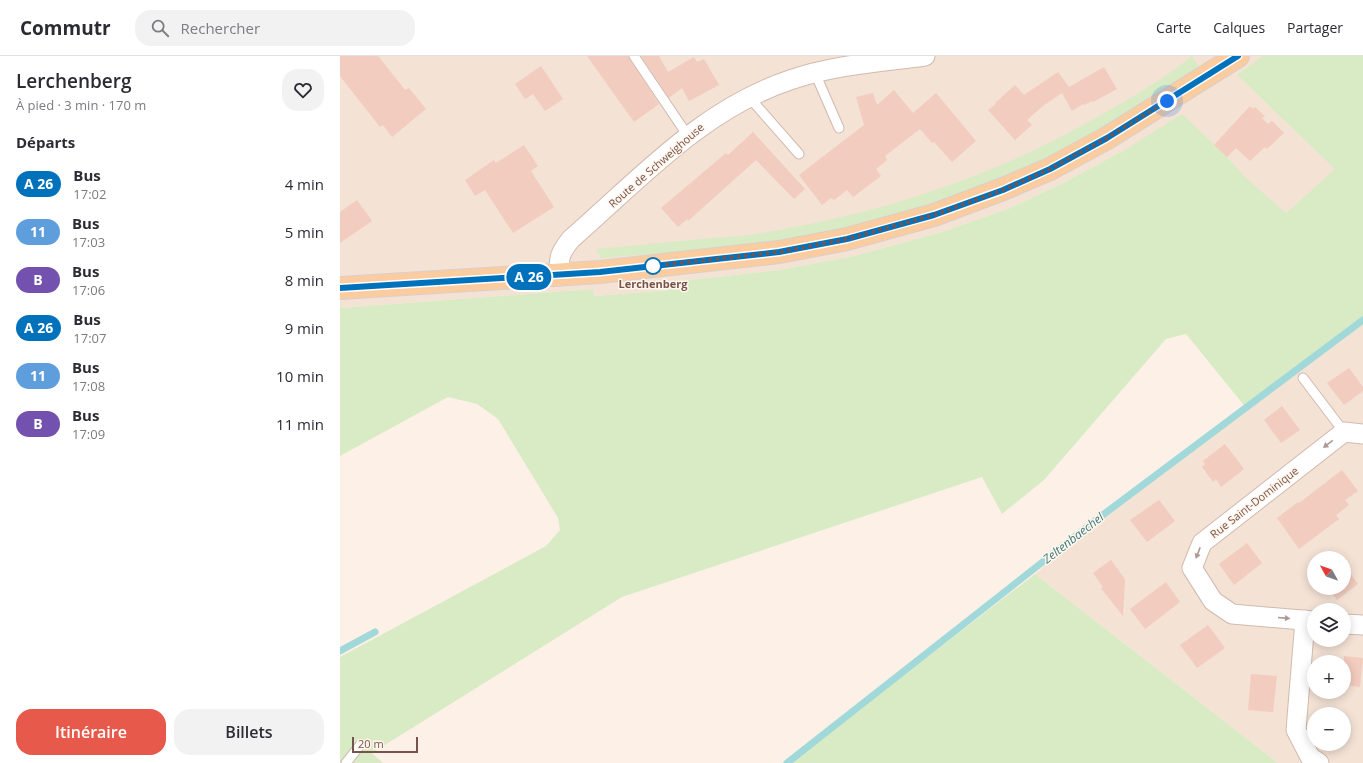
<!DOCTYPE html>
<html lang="fr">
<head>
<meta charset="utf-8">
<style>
	body { margin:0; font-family:"Open Sans",sans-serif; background:#f2f2f3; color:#2b2b33; height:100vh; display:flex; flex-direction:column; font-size:15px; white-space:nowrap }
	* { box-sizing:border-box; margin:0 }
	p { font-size:13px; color:#7c7c81 }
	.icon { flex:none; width:22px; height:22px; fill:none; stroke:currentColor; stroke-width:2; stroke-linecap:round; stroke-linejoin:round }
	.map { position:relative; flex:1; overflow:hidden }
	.side { display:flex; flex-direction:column; background:#fff; width:340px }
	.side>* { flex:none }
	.badge { padding:0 8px; border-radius:13px; font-size:14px; line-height:26px }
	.needle { width:26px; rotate:310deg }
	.tools { position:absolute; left:967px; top:495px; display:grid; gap:8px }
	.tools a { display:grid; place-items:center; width:44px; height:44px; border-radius:50%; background:#fff; box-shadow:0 2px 10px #0003; font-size:20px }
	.scale { position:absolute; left:12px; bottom:10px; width:66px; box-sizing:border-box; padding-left:4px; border:2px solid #77544b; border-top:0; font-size:11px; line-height:14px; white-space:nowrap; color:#77544b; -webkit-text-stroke:3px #fff6ed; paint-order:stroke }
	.you { position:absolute; width:20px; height:20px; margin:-10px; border:3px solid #fff; border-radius:50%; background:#1a73e8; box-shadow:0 0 0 6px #1a73e833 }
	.map>.badge { position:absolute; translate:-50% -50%; box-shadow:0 0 0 2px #fff }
	h2 { padding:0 16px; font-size:15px; line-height:36px }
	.round { display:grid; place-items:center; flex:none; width:42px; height:42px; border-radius:16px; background:#f2f2f3 }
	.summary { display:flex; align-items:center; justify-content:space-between; height:68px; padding:0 16px }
	h1 { font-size:19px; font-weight:600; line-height:30px }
	.action { display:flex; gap:8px; margin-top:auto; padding:8px 16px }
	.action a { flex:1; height:46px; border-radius:16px; background:#e7594b; color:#fff; font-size:16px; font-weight:600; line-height:46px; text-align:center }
	.action a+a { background:#f2f2f3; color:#2b2b33 }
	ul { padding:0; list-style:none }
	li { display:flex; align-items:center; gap:12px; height:48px; padding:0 16px }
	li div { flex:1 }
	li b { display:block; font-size:15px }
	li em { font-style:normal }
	li .badge { min-width:44px; font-weight:700; text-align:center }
	header { display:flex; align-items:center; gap:24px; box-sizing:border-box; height:56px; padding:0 20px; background:#fff; border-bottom:1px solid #e1e1e2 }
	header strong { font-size:19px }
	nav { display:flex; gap:22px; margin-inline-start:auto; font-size:14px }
	.search { width:280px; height:36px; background:#f2f2f3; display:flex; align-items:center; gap:10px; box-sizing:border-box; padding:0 14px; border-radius:16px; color:#7c7c81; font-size:15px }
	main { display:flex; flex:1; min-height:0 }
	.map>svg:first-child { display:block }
	.residential { fill:#f4e2d5; fill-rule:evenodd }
	.green { fill:#d9ebc5 }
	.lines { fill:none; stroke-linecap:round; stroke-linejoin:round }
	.stream { stroke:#a1d8d9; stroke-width:7 }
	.building { fill:#f2ccbe }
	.service-casing { stroke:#d1baaf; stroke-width:11 }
	.minor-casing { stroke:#d1baaf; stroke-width:21 }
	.primary-casing { stroke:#d9cfcd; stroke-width:24 }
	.service { stroke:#fff; stroke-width:9 }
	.minor { stroke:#fff; stroke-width:19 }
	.primary { stroke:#fbcc9f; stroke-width:22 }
	.oneway { fill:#ad9893 }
	.line-casing { stroke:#fff; stroke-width:9 }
	.line { stroke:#0072bc; stroke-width:6 }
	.walk { stroke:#77544b; stroke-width:4; stroke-dasharray:0 7.2 }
	.stop-dot { fill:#fff; stroke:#0072bc; stroke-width:2 }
	.labels { text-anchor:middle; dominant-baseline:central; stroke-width:3; stroke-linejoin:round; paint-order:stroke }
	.street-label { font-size:11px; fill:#77544b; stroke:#fff6ed }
	.stop-label { font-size:11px; font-weight:bold; fill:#77544b; stroke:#fff6ed }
	.water-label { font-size:12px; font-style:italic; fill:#3e7a7c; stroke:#fff6ed }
</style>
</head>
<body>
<header>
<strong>Commutr</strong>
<div class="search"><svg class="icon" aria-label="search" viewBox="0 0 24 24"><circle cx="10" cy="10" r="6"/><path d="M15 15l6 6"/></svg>Rechercher</div>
<nav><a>Carte</a><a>Calques</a><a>Partager</a></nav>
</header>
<main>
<section class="side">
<div class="summary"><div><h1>Lerchenberg</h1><p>À pied · 3 min · 170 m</p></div><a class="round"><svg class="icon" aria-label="heart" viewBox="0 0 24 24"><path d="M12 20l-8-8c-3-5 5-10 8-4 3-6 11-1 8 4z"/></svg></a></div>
<h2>Départs</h2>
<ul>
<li><span class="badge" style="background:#0072bc;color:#fff">A 26</span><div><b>Bus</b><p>17:02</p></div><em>4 min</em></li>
<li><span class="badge" style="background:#5e9edc;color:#fff">11</span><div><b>Bus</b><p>17:03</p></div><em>5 min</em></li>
<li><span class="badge" style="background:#7351ae;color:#fff">B</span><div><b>Bus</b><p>17:06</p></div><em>8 min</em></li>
<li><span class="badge" style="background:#0072bc;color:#fff">A 26</span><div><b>Bus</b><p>17:07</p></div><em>9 min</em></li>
<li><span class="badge" style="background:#5e9edc;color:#fff">11</span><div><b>Bus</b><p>17:08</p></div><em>10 min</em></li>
<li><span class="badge" style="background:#7351ae;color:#fff">B</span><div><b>Bus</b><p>17:09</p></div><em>11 min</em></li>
</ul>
<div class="action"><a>Itinéraire</a><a>Billets</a></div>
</section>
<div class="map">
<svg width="1023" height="707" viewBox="0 0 1023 707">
	<rect width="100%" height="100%" fill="#fdf1e7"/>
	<g class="residential">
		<path d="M0,0H933L902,24L996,113L946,157L783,95L721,128L670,152L602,176L514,200L439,214L330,226V234L254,240L253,233L0,252Z"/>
		<path d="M1023,269V707H938L695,518L798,431ZM974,502H1004V532H974ZM974,554H1004V584H974ZM974,606H1004V636H974ZM974,658H1004V688H974Z"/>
	</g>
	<g class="green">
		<path d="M852,0L859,11C804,47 748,81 690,110C611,148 523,171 436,185C378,194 319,197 261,202L256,193C291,190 326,186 361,183C379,181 397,181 415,178C535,159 646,124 752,64C786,45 821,25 852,0Z"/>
		<path d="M923,0H1023V269L907,353L846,278L826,283L704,424L662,458L642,421L282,541L32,697L43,707H0V601L206,490L220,474L218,462L158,363L137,348L108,341L0,400V252L253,233L254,240L330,234V226L439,214L514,200L602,176L670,152L721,128L783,95L842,58L887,101L906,122L946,157L995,113L897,19Z"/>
		<path d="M695,518L938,707H450Z"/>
	</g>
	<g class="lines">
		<g class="stream">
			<path d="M0,595L35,576"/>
			<path d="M447,707L756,464L1023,264"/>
		</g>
	</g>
	<g class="building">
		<path d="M0,0H38L65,34L69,32L86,53L52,81L43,69L40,71L0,20Z"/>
		<path d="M247,0H288L319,48L294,66Z"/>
		<path d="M301,0H319L328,16L354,1L357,6L364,3L379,29L349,45L342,32L329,42Z"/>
		<path d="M201,10L223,43L205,55L193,38L185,43L175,28Z"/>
		<path d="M764,11L777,33L753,46L752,45L744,49L743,48L732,55L722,37L704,49L687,64L692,69L675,84L648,54L656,48L655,47L675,29L684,39L718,16L729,31Z"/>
		<path d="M554,34L573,57L596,37L636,85L612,106L594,86L592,87L580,73L545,100L547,104L536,113L541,120L513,141L507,134L494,144L491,142L482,149L459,119L524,69L516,41L533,37L537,49Z"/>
		<path d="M910,50L913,53L915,51L925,60L922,62L928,68L932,65L944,77L927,93L925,91L910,105L896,92L887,101L874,89Z"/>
		<path d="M413,76L465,133L454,143L416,104L348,165L347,163L338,171L321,152L386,97L388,99Z"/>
		<path d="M184,89L198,110L191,115L214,151L173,177L145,134L135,140L125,124L154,104L156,107Z"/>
		<path d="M17,144L32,165L0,187V156Z"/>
		<path d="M1009,312L1023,331V335L1004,349L987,327Z"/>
		<path d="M942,350L960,374L941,387L924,364Z"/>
		<path d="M885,388L904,413L881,431L876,423L873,426L862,411L865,408L863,405Z"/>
		<path d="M1002,414L1018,435L1005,444L1009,449L996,459L999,463L959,493L937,462L958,446L959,447Z"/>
		<path d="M819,444L835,465L807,486L790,464Z"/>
		<path d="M907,487L922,507L894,529L879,508Z"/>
		<path d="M771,504L785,523L783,560L761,532L763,531L753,517Z"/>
		<path d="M1004,509L1018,528L997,544L988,532H1004Z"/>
		<path d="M826,526L840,546L805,573L790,553Z"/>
		<path d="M868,569L885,592L857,612L840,589Z"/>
		<path d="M1004,600L1023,602L1020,631L1004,629Z"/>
		<path d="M911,618L937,620L933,656L908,654Z"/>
	</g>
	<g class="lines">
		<defs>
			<g id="service">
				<path d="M294,0L348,80"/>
				<path d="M475,17L499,72"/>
				<path d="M409,41L459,98"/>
				<path d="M963,322L1004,376"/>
				<path d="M6,707L21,688"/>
			</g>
			<g id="minor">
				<path d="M219,220C219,201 219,198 231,183C300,123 361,54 450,24C493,9 540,6 585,0"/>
				<path d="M965,564L956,674L970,701L979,707"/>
				<path d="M974,565L892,558L873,545L852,512L862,487L1004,376L1023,378"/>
				<path d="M1004,568L1023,569"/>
			</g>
			<path id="primary" d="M0,232L260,216L439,196L507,183L594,159L663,133L710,113L767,82L898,0"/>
		</defs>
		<use href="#service" class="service-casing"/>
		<use href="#minor" class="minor-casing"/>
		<use href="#primary" class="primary-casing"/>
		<use href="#service" class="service"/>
		<use href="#minor" class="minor"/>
		<use href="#primary" class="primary"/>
	</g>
	<defs><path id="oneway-solid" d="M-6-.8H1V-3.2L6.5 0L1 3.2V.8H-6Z"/></defs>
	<g class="oneway">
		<use href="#oneway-solid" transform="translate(988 388) rotate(142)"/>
		<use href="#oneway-solid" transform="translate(858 497) rotate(111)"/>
		<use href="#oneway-solid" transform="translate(944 562) rotate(5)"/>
	</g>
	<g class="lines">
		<defs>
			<path id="line" d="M0,232L260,216L439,196L507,183L594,159L663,134L710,113L767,82L898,0"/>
		</defs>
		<use href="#line" class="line-casing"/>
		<use href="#line" class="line"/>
		<path class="walk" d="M313,210L439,196L507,183L594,159L663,134L710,113L767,82L827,45"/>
	</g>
	<circle class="stop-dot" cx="313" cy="210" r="8"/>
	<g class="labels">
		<g class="street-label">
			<text transform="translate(316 109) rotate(-41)">Route de Schweighouse</text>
			<text transform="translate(914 446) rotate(-38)">Rue Saint-Dominique</text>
		</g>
		<g class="stop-label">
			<text x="313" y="227">Lerchenberg</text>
		</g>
		<g class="water-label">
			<text transform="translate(733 482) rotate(-38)">Zeltenbaechel</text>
		</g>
	</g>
</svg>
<div class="tools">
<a><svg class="needle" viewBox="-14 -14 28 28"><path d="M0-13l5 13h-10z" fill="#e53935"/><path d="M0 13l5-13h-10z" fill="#7c7c81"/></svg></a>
<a><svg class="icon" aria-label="layers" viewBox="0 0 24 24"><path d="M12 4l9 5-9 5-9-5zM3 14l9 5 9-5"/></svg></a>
<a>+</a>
<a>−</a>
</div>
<div class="scale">20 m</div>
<div class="you" style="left:827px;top:45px"></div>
<b class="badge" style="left:189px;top:221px;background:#0072bc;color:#fff">A 26</b>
</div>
</main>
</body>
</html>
